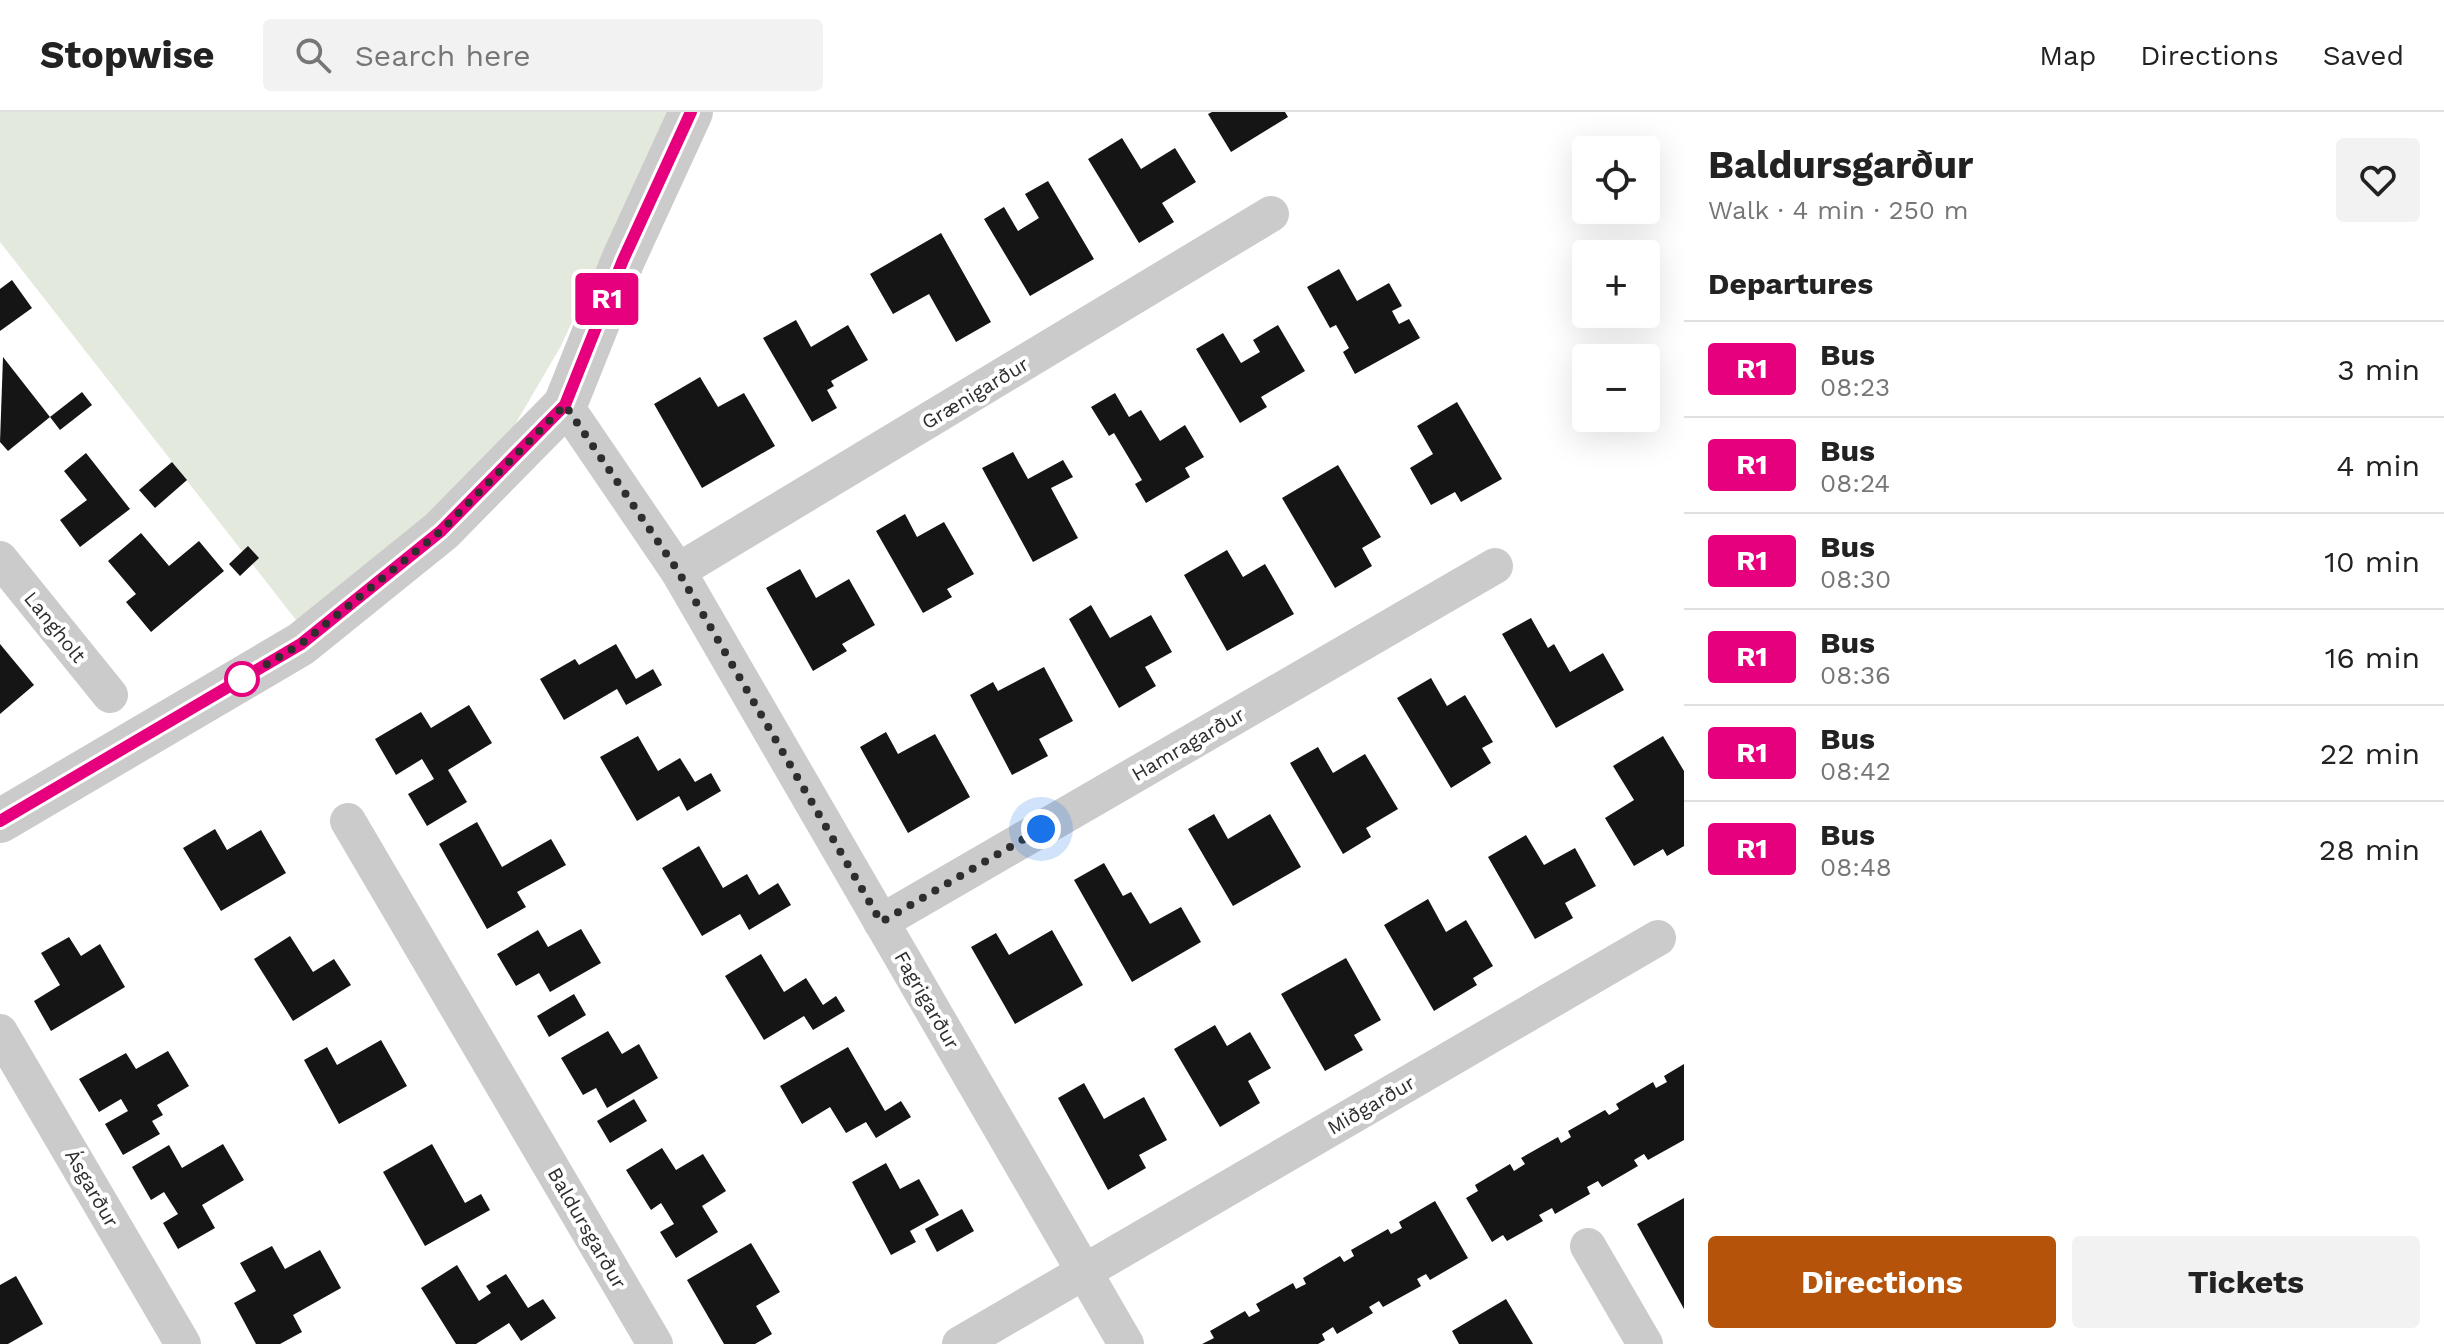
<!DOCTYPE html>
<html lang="en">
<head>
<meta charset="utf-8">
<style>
	body { margin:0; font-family:"Work Sans",sans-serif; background:#f2f2f2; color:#222; height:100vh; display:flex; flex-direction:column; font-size:30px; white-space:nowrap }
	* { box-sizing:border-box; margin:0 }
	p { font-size:26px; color:#767676 }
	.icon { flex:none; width:44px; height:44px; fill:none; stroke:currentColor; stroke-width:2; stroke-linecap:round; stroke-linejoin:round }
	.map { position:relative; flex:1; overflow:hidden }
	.details { display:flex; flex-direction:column; background:#fff; width:760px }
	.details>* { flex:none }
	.badge { padding:0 16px; border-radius:6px; font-size:28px; line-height:52px }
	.tools { position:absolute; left:1572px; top:24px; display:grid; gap:16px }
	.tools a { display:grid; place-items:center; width:88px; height:88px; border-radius:8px; background:#fff; box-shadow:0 8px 32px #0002; font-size:40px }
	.you { position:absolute; width:40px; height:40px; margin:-20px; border:6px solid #fff; border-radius:50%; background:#1a73e8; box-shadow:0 0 0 12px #1a73e833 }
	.map>.badge { position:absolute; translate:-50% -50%; box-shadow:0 0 0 4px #fff }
	h2 { padding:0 24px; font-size:30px; line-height:72px }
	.round { display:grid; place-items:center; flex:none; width:84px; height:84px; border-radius:8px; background:#f2f2f2 }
	.headline { display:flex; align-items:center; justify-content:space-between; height:136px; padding:0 24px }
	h1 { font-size:38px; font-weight:700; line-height:60px }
	.cta { display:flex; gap:16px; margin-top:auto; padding:16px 24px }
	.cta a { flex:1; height:92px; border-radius:8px; background:#b45309; color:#fff; font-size:32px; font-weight:700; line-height:92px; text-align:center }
	.cta a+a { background:#f2f2f2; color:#222 }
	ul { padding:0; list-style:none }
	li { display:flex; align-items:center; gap:24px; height:96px; padding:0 24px; border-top:2px solid #e0e0e0 }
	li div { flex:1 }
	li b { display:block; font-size:30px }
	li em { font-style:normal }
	li .badge { min-width:88px; font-weight:700; text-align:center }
	header { display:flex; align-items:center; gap:48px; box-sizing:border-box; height:112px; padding:0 40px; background:#fff; border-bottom:2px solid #e0e0e0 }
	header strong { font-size:38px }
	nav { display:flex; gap:44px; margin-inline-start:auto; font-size:28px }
	.search { width:560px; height:72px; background:#f2f2f2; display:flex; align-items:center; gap:20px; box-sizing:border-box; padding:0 28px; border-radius:8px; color:#767676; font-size:30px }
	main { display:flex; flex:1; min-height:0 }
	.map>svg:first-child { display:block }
	.green { fill:#e3eadd }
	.building { fill:#151515 }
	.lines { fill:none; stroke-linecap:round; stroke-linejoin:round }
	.minor { stroke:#cbcbcb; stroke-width:36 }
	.tertiary { stroke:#cbcbcb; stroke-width:44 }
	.line-casing { stroke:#fff; stroke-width:18 }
	.line { stroke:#e6007e; stroke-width:12 }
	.walk { stroke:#2e2e2e; stroke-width:8; stroke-dasharray:0 14.4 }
	.stop-dot { fill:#fff; stroke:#e6007e; stroke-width:4 }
	.labels { text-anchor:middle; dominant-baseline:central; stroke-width:8; stroke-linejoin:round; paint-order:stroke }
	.street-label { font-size:20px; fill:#2e2e2e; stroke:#fff }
</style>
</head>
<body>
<header>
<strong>Stopwise</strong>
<div class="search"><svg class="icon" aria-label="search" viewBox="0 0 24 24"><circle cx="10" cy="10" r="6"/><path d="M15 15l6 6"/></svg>Search here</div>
<nav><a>Map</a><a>Directions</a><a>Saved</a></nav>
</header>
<main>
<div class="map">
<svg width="1684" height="1232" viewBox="0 0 1684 1232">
	<rect width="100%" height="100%" fill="#fff"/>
	<path class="green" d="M0,0H668L561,234L499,340L401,443L296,508L0,130Z"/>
	<g class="building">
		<path d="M1212,0H1285L1288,5L1231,40L1208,2Z"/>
		<path d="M1122,26L1141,57L1175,36L1196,70L1162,91L1174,110L1139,131L1088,47Z"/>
		<path d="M1048,69L1094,147L1030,184L984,107L1004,95L1018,119L1039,106L1025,82Z"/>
		<path d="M941,121L991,210L956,230L929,182L893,202L870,162Z"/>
		<path d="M1339,157L1357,189L1389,171L1402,194L1392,199L1399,212L1409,207L1420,226L1355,262L1343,240L1349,236L1336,213L1330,216L1307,175Z"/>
		<path d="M12,168L32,196L0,219V177Z"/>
		<path d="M796,208L811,235L848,213L868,248L831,269L834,274L827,278L837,296L812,310L763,226Z"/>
		<path d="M1278,213L1305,259L1261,285L1267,295L1240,311L1196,237L1223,221L1241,251L1260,240L1253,228Z"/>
		<path d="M3,245L50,305L8,339L0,330Z"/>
		<path d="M700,265L718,295L744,281L775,334L702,376L654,292Z"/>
		<path d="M82,280L92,293L60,318L50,305Z"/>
		<path d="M1115,281L1129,305L1141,298L1160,329L1185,313L1204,345L1185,356L1190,365L1146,391L1135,372L1142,368L1114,321L1109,324L1091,295Z"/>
		<path d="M1457,290L1502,367L1461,390L1455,380L1431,393L1410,356L1433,342L1417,314Z"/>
		<path d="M1013,340L1028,367L1063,348L1073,365L1051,376L1078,426L1033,450L982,356Z"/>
		<path d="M86,341L130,397L80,435L60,408L87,388L64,359Z"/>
		<path d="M172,350L187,368L155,396L139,378Z"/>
		<path d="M1338,353L1381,425L1362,436L1372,454L1335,476L1282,386Z"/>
		<path d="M905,402L917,425L944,410L974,462L947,477L952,485L923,501L876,419Z"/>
		<path d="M141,421L169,454L199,429L224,459L151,520L126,490L136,482L108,449Z"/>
		<path d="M248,434L259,446L240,464L229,452Z"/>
		<path d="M1227,438L1243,465L1265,452L1294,502L1227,539L1184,463Z"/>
		<path d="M800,457L816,486L849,467L875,513L842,532L847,539L813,559L766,476Z"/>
		<path d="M1091,493L1110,526L1151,503L1172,540L1145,555L1156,574L1119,596L1069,507Z"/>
		<path d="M1531,506L1548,536L1554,532L1570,560L1603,541L1624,578L1556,616L1502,522Z"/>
		<path d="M0,532L34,573L0,602Z"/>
		<path d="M616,532L636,567L653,557L662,573L626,593L617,577L564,608L540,567L575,547L579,553Z"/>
		<path d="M1044,555L1073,609L1039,627L1048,644L1012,663L970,583L993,570L998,579Z"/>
		<path d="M1431,566L1447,594L1465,583L1493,630L1482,636L1491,651L1451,676L1397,586Z"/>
		<path d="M469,593L492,631L448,658L467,690L427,714L408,682L434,667L422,647L396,663L375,627L421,600L431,616Z"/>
		<path d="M886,620L898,642L935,622L970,685L908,721L860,635Z"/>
		<path d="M638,624L658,659L680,646L695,670L711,661L721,679L687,699L679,684L637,709L600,645Z"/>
		<path d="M1663,624L1684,659V734L1667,744L1663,737L1634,754L1605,706L1634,688L1613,654Z"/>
		<path d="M1318,635L1333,661L1365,642L1398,697L1366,716L1371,725L1343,742L1290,651Z"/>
		<path d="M1214,702L1228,727L1270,702L1301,755L1233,794L1188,717Z"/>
		<path d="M477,710L502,755L551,727L566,753L517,780L526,795L487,817L439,732Z"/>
		<path d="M215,717L227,738L261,718L286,761L221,799L183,736Z"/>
		<path d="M1526,723L1544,753L1575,736L1596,774L1565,791L1573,806L1535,827L1488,745Z"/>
		<path d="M699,734L723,776L747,762L759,783L778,771L791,793L749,818L740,802L702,824L662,756Z"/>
		<path d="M1104,751L1123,784L1131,780L1150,812L1181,795L1201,830L1132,870L1074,768Z"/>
		<path d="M1428,787L1446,820L1466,808L1493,854L1473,866L1477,873L1434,899L1384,813Z"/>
		<path d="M581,817L601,851L550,880L539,861L516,874L497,842L538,818L548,835Z"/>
		<path d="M1052,818L1083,873L1015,912L971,835L996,821L1009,843Z"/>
		<path d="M290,824L313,860L334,847L351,873L293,909L254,847Z"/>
		<path d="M69,825L81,844L100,832L125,875L51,919L34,889L60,873L41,841Z"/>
		<path d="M761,842L784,880L806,866L823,893L836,884L845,899L813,918L804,904L764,928L725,864Z"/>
		<path d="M1346,846L1381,908L1354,923L1363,938L1325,959L1281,882Z"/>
		<path d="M574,882L586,903L549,925L537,904Z"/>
		<path d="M1215,913L1227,934L1250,920L1271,956L1248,969L1260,991L1220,1015L1174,937Z"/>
		<path d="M608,919L622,942L639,932L658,966L607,996L596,976L583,983L561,946Z"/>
		<path d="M381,928L407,974L339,1012L304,948L327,935L337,953Z"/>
		<path d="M848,935L885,999L901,989L911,1005L876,1026L866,1010L846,1021L830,995L802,1012L780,974Z"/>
		<path d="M168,939L189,974L157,993L163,1003L152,1009L160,1022L123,1043L105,1012L128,999L121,987L99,1000L79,967L126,941L136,957Z"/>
		<path d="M1684,952V1028L1648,1048L1644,1042L1634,1048L1638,1054L1602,1075L1598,1069L1587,1075L1590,1082L1555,1102L1552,1096L1539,1103L1543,1109L1507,1129L1503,1123L1492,1130L1466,1086L1478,1079L1475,1073L1510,1052L1514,1059L1525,1052L1521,1046L1558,1025L1561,1031L1571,1025L1568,1019L1605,998L1609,1003L1619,997L1616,992L1653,970L1656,976L1667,970L1664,964Z"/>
		<path d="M1084,971L1104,1007L1144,985L1167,1028L1139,1043L1146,1056L1108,1078L1058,986Z"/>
		<path d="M634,987L647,1009L610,1031L597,1009Z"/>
		<path d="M223,1032L244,1068L202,1093L215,1116L178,1137L163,1111L178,1102L164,1080L151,1088L132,1055L169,1033L182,1056Z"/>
		<path d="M432,1032L465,1091L481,1082L490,1098L425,1134L383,1060Z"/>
		<path d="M662,1036L676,1058L703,1042L726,1079L702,1094L718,1120L676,1146L660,1120L674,1112L661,1091L651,1098L626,1058Z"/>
		<path d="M886,1051L900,1077L919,1067L939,1103L910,1119L916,1130L891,1143L852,1070Z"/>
		<path d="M1684,1086V1197L1637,1112Z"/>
		<path d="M1435,1089L1468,1146L1430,1168L1426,1162L1417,1167L1421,1174L1383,1195L1379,1189L1369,1195L1373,1201L1337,1222L1333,1215L1322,1222L1325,1228L1318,1232H1202L1214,1226L1210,1219L1245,1199L1249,1205L1260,1199L1256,1192L1293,1171L1296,1177L1306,1172L1303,1166L1340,1144L1344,1150L1354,1144L1351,1138L1388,1117L1391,1122L1402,1116L1399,1110Z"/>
		<path d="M962,1097L974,1119L937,1140L925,1117Z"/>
		<path d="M751,1131L780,1180L756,1194L772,1222L755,1232H724L687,1168Z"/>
		<path d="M272,1134L285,1157L320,1138L341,1176L293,1203L302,1220L280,1232H256L234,1191L256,1179L240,1151Z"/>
		<path d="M457,1153L479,1189L491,1181L486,1174L506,1162L528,1196L543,1187L556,1206L521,1229L509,1211L476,1232H456L421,1176Z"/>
		<path d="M16,1164L43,1212L8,1232H0V1173Z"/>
		<path d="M1506,1187L1533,1232H1459L1452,1219Z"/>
	</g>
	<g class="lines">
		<g class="minor">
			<path d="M565,293L678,459L1126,1232"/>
			<path d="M0,447L110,583"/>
			<path d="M678,459L1271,102"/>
			<path d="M348,709L655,1232"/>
			<path d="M881,810L1495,454"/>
			<path d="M0,920L183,1232"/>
			<path d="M1588,1134L1645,1232"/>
			<path d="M960,1232L1658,826"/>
		</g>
		<path class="tertiary" d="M0,709L301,532L441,419L565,293L623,148L691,0"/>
	</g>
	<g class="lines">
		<defs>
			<path id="line" d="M0,709L301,532L441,419L565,293L623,148L691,0"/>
		</defs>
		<use href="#line" class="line-casing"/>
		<use href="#line" class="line"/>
		<path class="walk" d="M242,567L301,532L441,419L565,293L678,459L881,810L1041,717"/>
	</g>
	<circle class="stop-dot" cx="242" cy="567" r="16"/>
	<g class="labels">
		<g class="street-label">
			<text transform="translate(975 281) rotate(-31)">Grænigarður</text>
			<text transform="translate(55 515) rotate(51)">Langholt</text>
			<text transform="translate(1188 632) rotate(-30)">Hamragarður</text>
			<text transform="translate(927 888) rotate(60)">Fagrigarður</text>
			<text transform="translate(1371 993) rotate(-30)">Miðgarður</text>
			<text transform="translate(92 1076) rotate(60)">Ásgarður</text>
			<text transform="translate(587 1116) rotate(60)">Baldursgarður</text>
		</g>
	</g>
</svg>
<div class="tools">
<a><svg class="icon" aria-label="locate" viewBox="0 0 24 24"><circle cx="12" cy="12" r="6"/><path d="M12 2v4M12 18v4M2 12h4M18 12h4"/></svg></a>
<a>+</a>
<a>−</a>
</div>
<div class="you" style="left:1041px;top:717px"></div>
<b class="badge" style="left:607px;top:187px;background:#e6007e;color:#fff">R1</b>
</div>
<section class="details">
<div class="headline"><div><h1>Baldursgarður</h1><p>Walk · 4 min · 250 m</p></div><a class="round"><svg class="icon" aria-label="heart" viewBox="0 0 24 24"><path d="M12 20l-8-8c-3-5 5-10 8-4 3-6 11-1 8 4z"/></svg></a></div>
<h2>Departures</h2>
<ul>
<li><span class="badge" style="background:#e6007e;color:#fff">R1</span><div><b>Bus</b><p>08:23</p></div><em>3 min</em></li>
<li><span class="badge" style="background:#e6007e;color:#fff">R1</span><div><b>Bus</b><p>08:24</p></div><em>4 min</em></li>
<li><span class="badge" style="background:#e6007e;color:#fff">R1</span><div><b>Bus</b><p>08:30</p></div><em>10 min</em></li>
<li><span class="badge" style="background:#e6007e;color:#fff">R1</span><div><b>Bus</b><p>08:36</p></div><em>16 min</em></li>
<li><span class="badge" style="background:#e6007e;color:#fff">R1</span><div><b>Bus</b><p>08:42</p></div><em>22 min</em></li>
<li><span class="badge" style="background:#e6007e;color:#fff">R1</span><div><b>Bus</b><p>08:48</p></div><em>28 min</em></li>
</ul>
<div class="cta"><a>Directions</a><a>Tickets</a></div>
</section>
</main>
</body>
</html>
